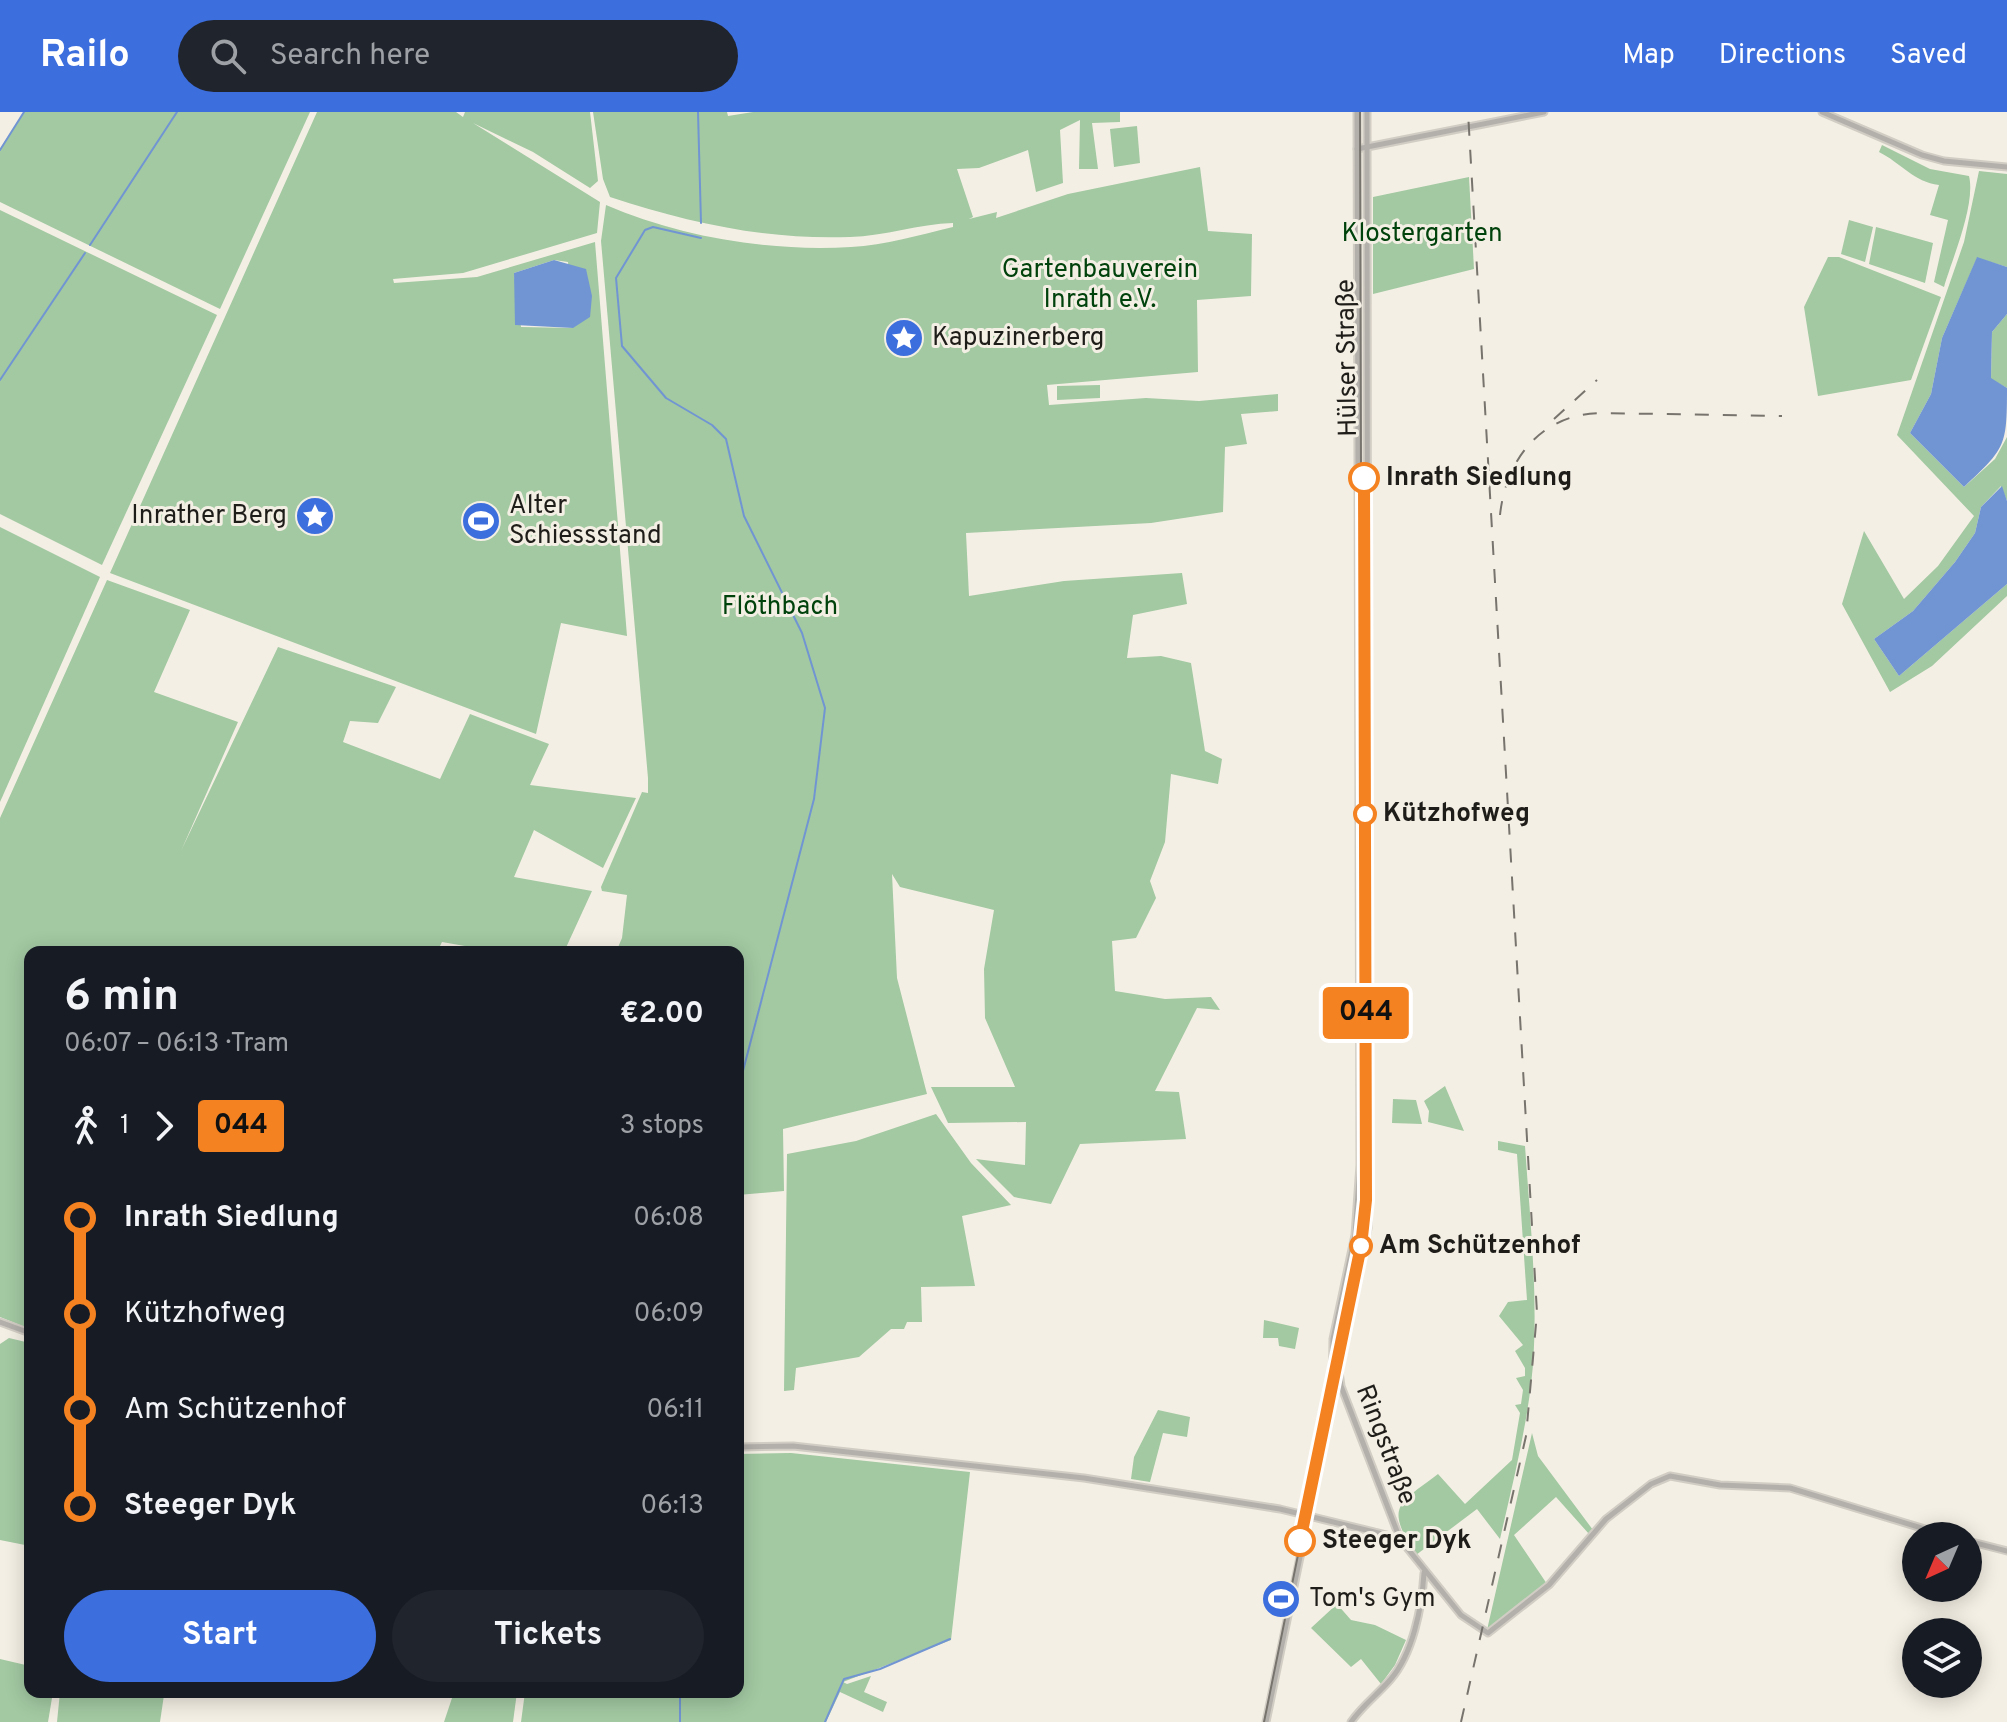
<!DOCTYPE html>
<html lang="en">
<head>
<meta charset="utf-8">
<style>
	body { margin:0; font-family:Overpass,sans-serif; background:#20242c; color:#f1f3f6; height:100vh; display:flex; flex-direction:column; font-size:30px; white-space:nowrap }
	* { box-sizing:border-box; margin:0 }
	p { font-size:26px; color:#9ea1a6 }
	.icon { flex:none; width:44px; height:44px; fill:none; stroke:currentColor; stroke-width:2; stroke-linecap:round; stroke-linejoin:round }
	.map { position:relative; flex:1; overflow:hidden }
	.drawer { position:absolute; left:24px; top:834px; width:720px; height:752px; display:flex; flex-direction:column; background:#171b24; border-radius:16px; box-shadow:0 4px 20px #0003 }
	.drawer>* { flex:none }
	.badge { padding:0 16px; border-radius:6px; font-size:28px; line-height:52px }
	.needle { width:52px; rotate:224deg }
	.buttons { position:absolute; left:1902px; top:1410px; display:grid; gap:16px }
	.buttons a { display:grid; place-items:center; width:80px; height:80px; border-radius:50%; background:#171b24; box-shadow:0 4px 20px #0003; font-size:40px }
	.map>.badge { position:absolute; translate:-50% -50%; box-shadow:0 0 0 4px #fff }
	.legs { display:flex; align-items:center; gap:12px; height:88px; padding:0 40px; font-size:26px }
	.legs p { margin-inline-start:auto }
	.summary { display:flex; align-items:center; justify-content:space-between; height:136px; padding:0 40px }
	h1 { font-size:44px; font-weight:700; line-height:60px }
	.cta { display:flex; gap:16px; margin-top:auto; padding:16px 40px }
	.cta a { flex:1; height:92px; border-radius:48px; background:#3c6ede; color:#fff; font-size:32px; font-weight:700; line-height:92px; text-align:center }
	.cta a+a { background:#20242c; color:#f1f3f6 }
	ul { padding:0 40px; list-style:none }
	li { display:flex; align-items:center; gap:28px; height:96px; font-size:30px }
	li i { display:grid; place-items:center; width:12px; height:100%; margin:0 10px; background:currentColor }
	li i::after { content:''; width:20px; height:20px; margin:-10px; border:6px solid; border-radius:50%; background:#171b24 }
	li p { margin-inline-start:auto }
	li:first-child i { background:linear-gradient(#0000 50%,currentColor 0) }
	li:last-child i { background:linear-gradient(currentColor 50%,#0000 0) }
	header { display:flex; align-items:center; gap:48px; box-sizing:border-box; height:112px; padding:0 40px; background:#3c6ede; color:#fff }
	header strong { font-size:38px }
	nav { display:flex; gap:44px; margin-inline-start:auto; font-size:28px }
	.search { width:560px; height:72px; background:#20242c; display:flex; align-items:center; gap:20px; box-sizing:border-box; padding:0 28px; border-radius:44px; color:#9ea1a6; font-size:30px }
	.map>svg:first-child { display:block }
	.green { fill:#a2c9a2; fill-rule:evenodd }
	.water { fill:#7195d2 }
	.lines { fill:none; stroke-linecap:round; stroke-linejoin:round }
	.stream { stroke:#7195d2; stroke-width:2 }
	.tertiary-casing { stroke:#d2cdc4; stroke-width:9 }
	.tertiary { stroke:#b3b0ac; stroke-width:5 }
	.tram { stroke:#77736d; stroke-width:2 }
	.rail { stroke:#77736d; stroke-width:2; stroke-dasharray:14 14; stroke-linecap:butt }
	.line-1-casing { stroke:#fff; stroke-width:18 }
	.line-1 { stroke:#f58220; stroke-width:12 }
	.stop-1-dot { fill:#fff; stroke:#f58220; stroke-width:4 }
	.labels { text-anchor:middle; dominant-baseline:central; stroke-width:6; stroke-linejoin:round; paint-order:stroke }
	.park-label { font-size:26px; fill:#00420c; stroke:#f4efe4 }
	.poi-label { font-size:26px; fill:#1f1d19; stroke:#f4efe4; text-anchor:start }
	.street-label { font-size:26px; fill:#1f1d19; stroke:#f4efe4 }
	.stop-label { font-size:26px; font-weight:bold; fill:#1f1d19; stroke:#f4efe4; text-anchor:start }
</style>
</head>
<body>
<header>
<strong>Railo</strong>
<div class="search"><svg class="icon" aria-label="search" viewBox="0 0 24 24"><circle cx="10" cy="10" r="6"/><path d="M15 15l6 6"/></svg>Search here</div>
<nav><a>Map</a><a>Directions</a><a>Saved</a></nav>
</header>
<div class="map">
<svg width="2007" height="1610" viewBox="0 0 2007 1610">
	<rect width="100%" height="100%" fill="#f4efe4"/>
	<g class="green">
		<path d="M24,0H310L220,197L0,90V37Z"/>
		<path d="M317,0H456L463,5L465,0H590L598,69L590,76L533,40L473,11L600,90L597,121L463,161L393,167L394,171L477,165L595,130L627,524L561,511L536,622L110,461ZM554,148L568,150L573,216L521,215L514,161Z"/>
		<path d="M593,0H727L728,4L753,0H1120V10L1092,11L1098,57H1079L1080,8L1060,18L1063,71L1036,80L1028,38L979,56L957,57L973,105L969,107L997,100L996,106L1068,82L1200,55L1208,119L1252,122L1251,184L1197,188L1198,260L1047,273L1049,293L1146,286L1199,289L1278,282V299L1241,302L1247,332L1225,335L1223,400L1151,411L966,421L969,484L1064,469L1182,461L1187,492L1133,503L1127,546L1161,544L1191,551L1205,639L1222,647L1218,672L1171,662L1165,730L1150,769L1156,786L1136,826L1112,829L1115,879L1165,887L1211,885L1220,898L1197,896L1155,979L1179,980L1186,1027L1080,1032L1051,1092L1014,1085L976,1047L1025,1053L1026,1010L948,1011L931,975H1015L985,906L984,857L994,798L900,775L892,762L897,866L927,982L783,1017L784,1079L738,1083V840H616L622,826L627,783L602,779L601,775L642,680L648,681V666L601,129L606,93C680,125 770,140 851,135C885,133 920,123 953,115V111C919,112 885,124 850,125C765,128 690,111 610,85L603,67Z"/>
		<path d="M1137,14L1140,51L1114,55L1110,17Z"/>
		<path d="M1882,33L1930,57L1969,64C1976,92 1952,147 1944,175L1934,170L1948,108L1930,103L1939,73C1914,70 1901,51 1879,40Z"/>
		<path d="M1979,59L2007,62V155L1977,146L1942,226L1931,282L1910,321L1964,375L1995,347L2007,325V389L2001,374L1981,395L1975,421L1955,450L1913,499L1874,527L1899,564L2007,472V484L1932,554L1890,580L1842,492L1864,419L1904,487L1938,454L1974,404L1897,323L1964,130Z"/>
		<path d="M1469,65L1474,157L1373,182V85Z"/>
		<path d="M0,98L217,203L102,453L0,402Z"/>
		<path d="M1849,108L1873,115L1865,150L1841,142Z"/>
		<path d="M1876,115L1933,131L1925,171L1869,152Z"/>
		<path d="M1828,145H1839L1941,185L1911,268L1818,284L1804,195Z"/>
		<path d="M2007,202V276L1991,267L1992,220Z"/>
		<path d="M1100,273V286L1057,288V274Z"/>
		<path d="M0,415L100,465L0,690Z"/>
		<path d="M107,468L190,498L154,580L238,610L181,739L278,535L396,575L378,611L350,609L343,630L440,667L470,602L549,632L530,673L636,686L603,756L534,718L514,765L592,779L564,840H499L442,830L437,840H30V1217L0,1205V706Z"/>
		<path d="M1445,974L1464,1019L1428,1010L1429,999L1424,989Z"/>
		<path d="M1393,987L1416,988L1422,1012L1392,1011Z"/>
		<path d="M936,1002L971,1051L1011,1093L962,1104L975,1174L921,1175L922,1210H907L904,1217H891L859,1245L796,1256L794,1278L784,1279L787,1042L856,1029Z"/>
		<path d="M1498,1029L1525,1034C1530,1107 1538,1180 1533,1253C1528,1312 1513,1370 1500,1427L1477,1397L1416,1443C1385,1394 1397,1393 1438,1362L1465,1392L1512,1348L1520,1301L1515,1293L1521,1292L1523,1278L1516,1266L1525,1264V1256L1515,1239L1523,1233L1499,1204L1508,1190L1527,1188L1517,1042L1498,1038Z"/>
		<path d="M1264,1208L1299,1216L1295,1237L1279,1234L1278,1226H1263Z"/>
		<path d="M9,1226L30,1231V1434L0,1428V1232Z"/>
		<path d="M1158,1298L1190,1305L1187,1325L1163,1321L1150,1370L1131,1367L1134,1345Z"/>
		<path d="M1532,1321L1538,1344L1593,1418L1589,1422L1556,1385L1514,1423L1547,1472L1487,1518Z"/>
		<path d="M791,1341L970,1360L951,1528L843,1570L847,1572L871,1564L864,1580L887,1590L883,1600L840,1580L826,1610H521L525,1580H738V1342Z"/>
		<path d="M1337,1492L1351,1508L1375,1513L1406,1528L1395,1553L1381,1572L1361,1547L1351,1555L1311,1516Z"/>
		<path d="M0,1547L30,1554V1580H53L48,1610H0Z"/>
		<path d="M60,1580L164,1583L160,1610H57Z"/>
		<path d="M454,1580H517L513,1610H444Z"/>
	</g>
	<g class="water">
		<path d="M1977,145L2007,155V202L1992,220L1991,266L2007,276C2007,334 2006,336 1964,375L1910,321L1931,282L1942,226Z"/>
		<path d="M554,148L586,157L592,184L590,205L573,216L515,213L514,161Z"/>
		<path d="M2002,374L2007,389V472L1899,564L1874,527L1913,499L1955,450L1975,421L1981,395Z"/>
	</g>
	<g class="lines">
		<g class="stream">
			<path d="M698,0L701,111"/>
			<path d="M0,38L24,0"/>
			<path d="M701,126L653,115L645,118L616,166L622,234L666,286L712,313L726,327L744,404L802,521L825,596L814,687L738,978"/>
			<path d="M90,133L177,0"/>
			<path d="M0,268L85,141"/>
			<path d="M680,1580V1610"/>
			<path d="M825,1610L844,1567L880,1557L950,1527"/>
		</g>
		<defs>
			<g id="tertiary">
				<path d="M1367,0L1368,1116L1339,1260L1341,1274L1400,1427L1461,1503L1488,1521L1549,1473L1606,1407L1651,1372L1670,1364L1720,1373L1790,1376L1948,1424"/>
				<path d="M1822,0L1922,43L1944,49L2007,55"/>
				<path d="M1357,37L1544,0"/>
				<path d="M0,1210L30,1221"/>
				<path d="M738,1335L793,1334L1084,1366L1280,1397L1399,1426"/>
				<path d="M1968,1429L2007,1439"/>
				<path d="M1266,1610L1332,1290L1333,1227L1355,1123L1360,1053L1357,0"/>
				<path d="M1351,1610C1362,1594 1377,1583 1390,1568C1413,1542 1422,1495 1424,1461"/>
			</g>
		</defs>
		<use href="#tertiary" class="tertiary-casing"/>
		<use href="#tertiary" class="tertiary"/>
		<path class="tram" d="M1264,1610L1335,1261C1341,1203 1359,1147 1363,1088L1360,0"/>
		<g class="rail">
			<path d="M1554,307L1597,268"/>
			<path d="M1500,403C1506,347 1541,302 1601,301L1782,304"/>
			<path d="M1461,1610L1526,1324L1537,1201L1468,0"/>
		</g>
	</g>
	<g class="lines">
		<defs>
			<path id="line-1" d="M1300,1429L1361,1134L1366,1088L1364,366"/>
		</defs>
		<use href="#line-1" class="line-1-casing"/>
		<use href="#line-1" class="line-1"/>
	</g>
	<defs>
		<symbol id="sight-disc" viewBox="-11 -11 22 22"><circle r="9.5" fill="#3c6ede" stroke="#f4efe4"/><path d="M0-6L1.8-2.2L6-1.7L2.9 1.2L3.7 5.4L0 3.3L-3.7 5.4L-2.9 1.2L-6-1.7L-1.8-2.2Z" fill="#fff"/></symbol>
		<symbol id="stadium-disc" viewBox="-11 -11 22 22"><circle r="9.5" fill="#3c6ede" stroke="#f4efe4"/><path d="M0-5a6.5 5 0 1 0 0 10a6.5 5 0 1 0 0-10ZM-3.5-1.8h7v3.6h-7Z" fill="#fff"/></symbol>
	</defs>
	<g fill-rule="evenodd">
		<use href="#sight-disc" x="882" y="204" width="44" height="44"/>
		<use href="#sight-disc" x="293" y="382" width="44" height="44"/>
		<use href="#stadium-disc" x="459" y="387" width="44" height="44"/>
		<use href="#stadium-disc" x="1259" y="1465" width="44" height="44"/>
	</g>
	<g class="stop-1-dot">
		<circle cx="1364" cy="366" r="14"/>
		<circle cx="1365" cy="702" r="10"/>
		<circle cx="1361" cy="1134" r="10"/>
		<circle cx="1300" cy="1429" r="14"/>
	</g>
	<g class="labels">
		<g class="park-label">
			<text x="1422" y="122">Klostergarten</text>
			<text x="1100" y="158">Gartenbauverein<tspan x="1100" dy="30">Inrath e.V.</tspan></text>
			<text x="780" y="495">Flöthbach</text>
		</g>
		<g class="poi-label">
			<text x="932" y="226">Kapuzinerberg</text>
			<text x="509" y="394">Alter<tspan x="509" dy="30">Schiessstand</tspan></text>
			<text x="287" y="404" text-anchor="end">Inrather Berg</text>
			<text x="1309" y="1487">Tom's Gym</text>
		</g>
		<g class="street-label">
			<text transform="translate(1348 246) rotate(-91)">Hülser Straße</text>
			<text transform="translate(1385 1333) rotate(69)">Ringstraße</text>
		</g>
		<g class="stop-label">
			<text x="1386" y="366">Inrath Siedlung</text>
			<text x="1383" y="702">Kützhofweg</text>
			<text x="1379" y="1134">Am Schützenhof</text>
			<text x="1322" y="1429">Steeger Dyk</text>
		</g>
	</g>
</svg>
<div class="buttons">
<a><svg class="needle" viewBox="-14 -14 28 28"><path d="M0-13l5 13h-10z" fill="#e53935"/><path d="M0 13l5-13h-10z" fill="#9ea1a6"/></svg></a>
<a><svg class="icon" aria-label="layers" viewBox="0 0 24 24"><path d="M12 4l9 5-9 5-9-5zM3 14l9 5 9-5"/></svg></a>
</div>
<b class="badge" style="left:1366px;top:901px;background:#f58220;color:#111">044</b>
<section class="drawer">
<div class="summary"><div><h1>6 min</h1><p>06:07 – 06:13 · Tram</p></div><b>€2.00</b></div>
<div class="legs"><svg class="icon" aria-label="walk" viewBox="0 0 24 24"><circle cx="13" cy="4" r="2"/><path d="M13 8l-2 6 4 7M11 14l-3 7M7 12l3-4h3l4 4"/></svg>1<svg class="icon" aria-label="forward" viewBox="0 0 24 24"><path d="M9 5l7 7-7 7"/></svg><b class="badge" style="background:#f58220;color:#111">044</b><p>3 stops</p></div>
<ul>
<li><i style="color:#f58220"></i><b>Inrath Siedlung</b><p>06:08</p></li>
<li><i style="color:#f58220"></i><span>Kützhofweg</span><p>06:09</p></li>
<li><i style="color:#f58220"></i><span>Am Schützenhof</span><p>06:11</p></li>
<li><i style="color:#f58220"></i><b>Steeger Dyk</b><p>06:13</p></li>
</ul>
<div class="cta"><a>Start</a><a>Tickets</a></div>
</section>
</div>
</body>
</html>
